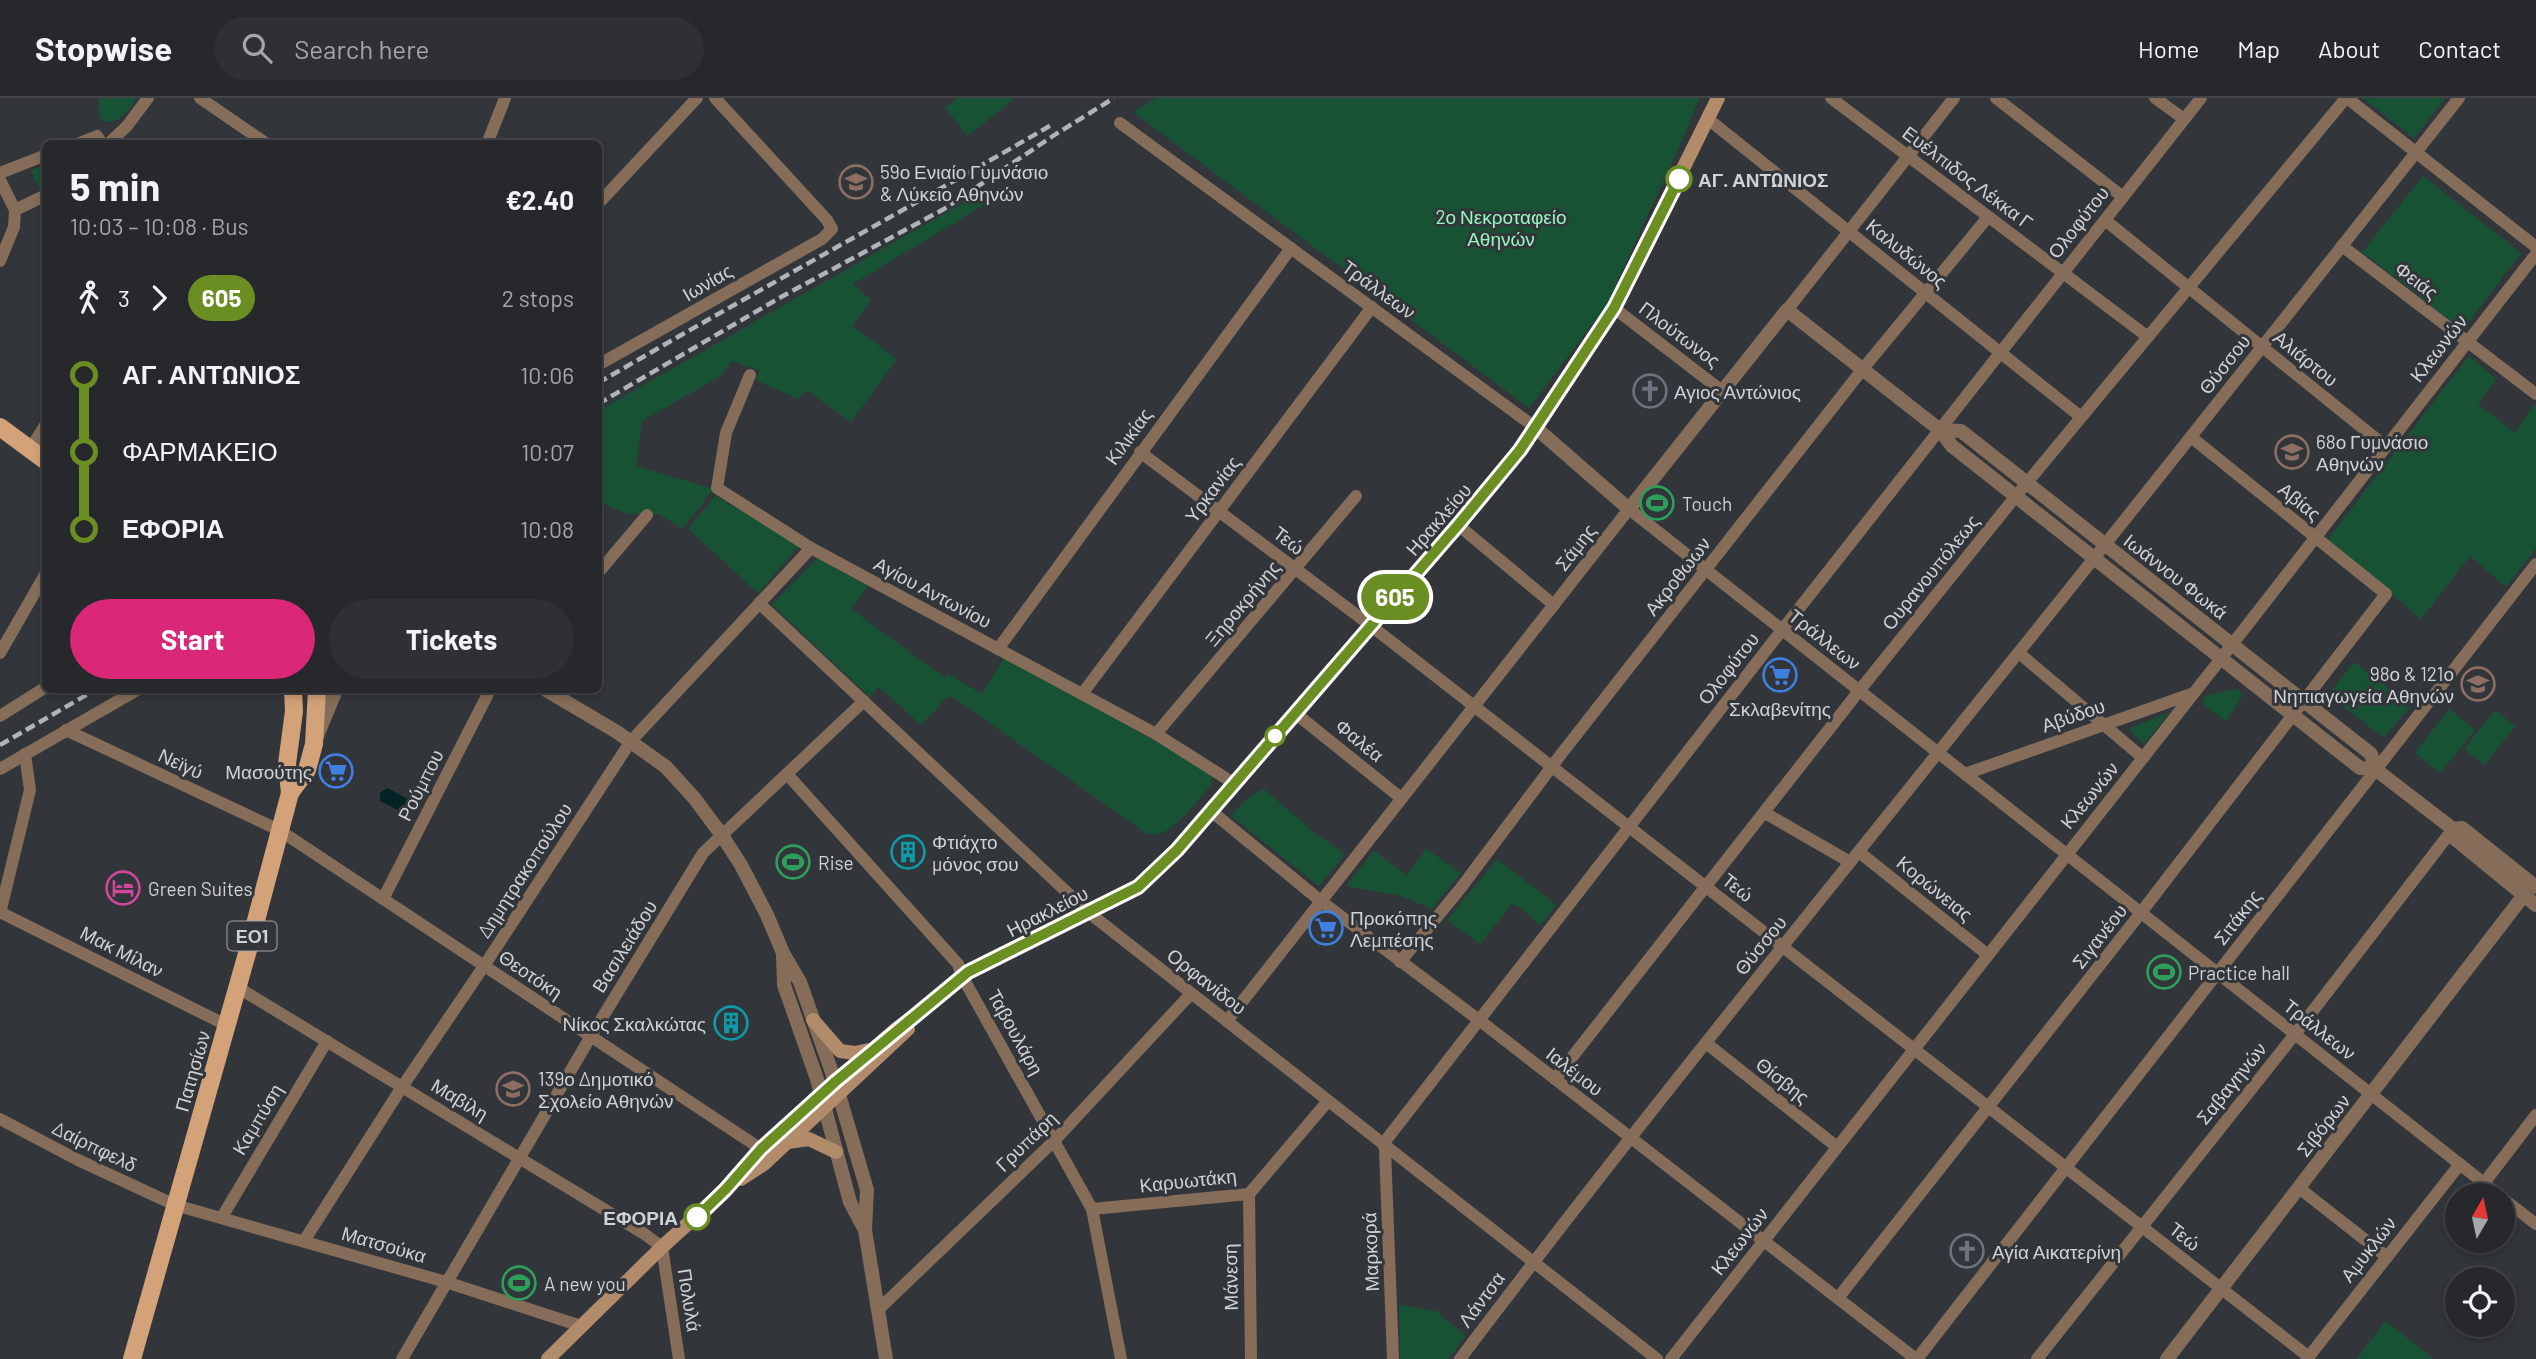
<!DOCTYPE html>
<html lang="en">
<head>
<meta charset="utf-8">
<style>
	body { margin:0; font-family:Barlow,sans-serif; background:#2e3034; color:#f1f3f6; height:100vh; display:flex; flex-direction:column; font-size:26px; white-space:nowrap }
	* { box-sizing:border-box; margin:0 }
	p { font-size:23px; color:#a4a6a9 }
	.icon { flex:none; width:38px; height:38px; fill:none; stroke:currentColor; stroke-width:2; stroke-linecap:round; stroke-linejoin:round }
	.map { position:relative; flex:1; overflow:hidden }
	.drawer { position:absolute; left:42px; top:42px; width:560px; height:553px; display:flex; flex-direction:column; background:#26282c; border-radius:10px; box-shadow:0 4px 10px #0003,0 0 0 2px #424448 }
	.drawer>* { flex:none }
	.badge { padding:0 14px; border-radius:23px; font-size:24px; line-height:46px }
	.needle { width:46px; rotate:9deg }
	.controls { position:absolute; left:2445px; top:1085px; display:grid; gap:14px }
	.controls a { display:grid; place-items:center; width:70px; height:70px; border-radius:50%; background:#26282c; box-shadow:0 4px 10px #0003,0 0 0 2px #424448; font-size:35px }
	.map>.badge { position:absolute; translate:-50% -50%; box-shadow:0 0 0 4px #fff }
	.legs { display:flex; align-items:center; gap:10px; height:77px; padding:0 28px; font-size:23px }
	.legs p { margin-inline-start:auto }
	.summary { display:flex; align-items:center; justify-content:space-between; height:119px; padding:0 28px }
	h1 { font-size:38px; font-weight:700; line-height:52px }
	.primary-button { display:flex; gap:14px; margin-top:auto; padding:14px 28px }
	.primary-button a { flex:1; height:80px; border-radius:42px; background:#db2777; color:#fff; font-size:28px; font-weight:700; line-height:80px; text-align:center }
	.primary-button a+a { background:#2e3034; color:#f1f3f6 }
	ul { padding:0 28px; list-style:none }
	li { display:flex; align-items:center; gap:24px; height:77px; font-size:26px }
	li i { display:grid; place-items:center; width:10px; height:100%; margin:0 9px; background:currentColor }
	li i::after { content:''; width:18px; height:18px; margin:-9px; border:5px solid; border-radius:50%; background:#26282c }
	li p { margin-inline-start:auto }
	li:first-child i { background:linear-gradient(#0000 50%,currentColor 0) }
	li:last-child i { background:linear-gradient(currentColor 50%,#0000 0) }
	header { display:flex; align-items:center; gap:42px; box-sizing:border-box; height:98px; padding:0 35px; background:#26282c; border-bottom:2px solid #424448 }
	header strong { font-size:33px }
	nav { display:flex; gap:38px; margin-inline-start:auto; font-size:24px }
	.search { width:490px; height:63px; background:#2e3034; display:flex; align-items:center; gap:18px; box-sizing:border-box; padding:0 24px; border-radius:38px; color:#a4a6a9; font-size:26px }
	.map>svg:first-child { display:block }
	.green { fill:#185235 }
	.water { fill:#022426 }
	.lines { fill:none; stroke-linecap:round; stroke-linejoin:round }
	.minor { stroke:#856d59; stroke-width:12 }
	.tertiary { stroke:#856d59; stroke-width:14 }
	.secondary { stroke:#b28b6b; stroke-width:14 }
	.primary { stroke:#d4a278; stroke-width:18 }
	.rail { stroke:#b0b4b7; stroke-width:4.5; stroke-dasharray:10 5; stroke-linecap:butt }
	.line-1-casing { stroke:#fff; stroke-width:16 }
	.line-1 { stroke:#6b8e23; stroke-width:10 }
	.stop-1-dot { fill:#fff; stroke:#6b8e23; stroke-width:3.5 }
	.labels { text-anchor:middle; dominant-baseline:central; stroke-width:6; stroke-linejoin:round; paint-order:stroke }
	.shield { fill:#32363b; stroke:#a1a4a8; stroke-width:2 }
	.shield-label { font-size:18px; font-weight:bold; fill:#d0d3d6 }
	.poi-label { font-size:19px; fill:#d0d3d6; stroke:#32363b; text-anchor:start }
	.street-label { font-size:19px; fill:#d0d3d6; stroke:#32363b }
	.stop-label { font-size:19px; font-weight:bold; fill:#d0d3d6; stroke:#32363b; text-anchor:start }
	.park-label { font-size:19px; fill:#93f9c0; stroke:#32363b }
</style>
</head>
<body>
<header>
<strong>Stopwise</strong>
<div class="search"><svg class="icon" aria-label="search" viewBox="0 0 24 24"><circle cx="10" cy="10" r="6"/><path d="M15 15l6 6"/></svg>Search here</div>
<nav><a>Home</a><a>Map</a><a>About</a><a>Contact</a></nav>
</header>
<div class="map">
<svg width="2536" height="1261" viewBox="0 0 2536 1261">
	<rect width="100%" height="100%" fill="#32363b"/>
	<g class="green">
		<path d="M99,0H137C128,13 121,25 103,24L98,11Z"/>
		<path d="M957,0H1013L1014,1L968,38L945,10Z"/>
		<path d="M1156,0H1699L1688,29L1606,208L1529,310L1133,14Z"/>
		<path d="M2363,0H2445L2414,40Z"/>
		<path d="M45,66V92L41,95L31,73Z"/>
		<path d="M2423,78L2521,155L2463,232L2362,154Z"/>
		<path d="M993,88L999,98L853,186L871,202L852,228L897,261L851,324L806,292L798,301L756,282L760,273L732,263L719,279L642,323L636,368L714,391L682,431L659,416H628L599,404L598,313Z"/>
		<path d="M2469,258L2496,281L2478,306L2515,335L2533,307L2536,309V450L2506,489L2470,458L2421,521L2328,441Z"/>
		<path d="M715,398L801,446L758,495L688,431Z"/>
		<path d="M817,460L868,488L851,511L945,580L948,576L982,596L1004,560L1208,672L1213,678L1211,687C1196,703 1170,743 1147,736L954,600L948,598L921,627L879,589L870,599L772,507Z"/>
		<path d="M2354,564L2411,607L2384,640L2328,597Z"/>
		<path d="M2236,591L2243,597L2226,623L2203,607L2205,598Z"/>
		<path d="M2449,611L2475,632L2440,675L2415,655Z"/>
		<path d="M2495,612L2515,628L2485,667L2464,651Z"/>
		<path d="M2170,614L2144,646L2128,631Z"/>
		<path d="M1264,691L1316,736L1345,756L1319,788L1231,718L1250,698Z"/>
		<path d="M1426,751L1461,775L1432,811L1401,798L1346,788L1374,753L1407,777Z"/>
		<path d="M1497,761L1556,807L1540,828L1522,811L1512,806L1480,846L1447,822Z"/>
		<path d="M1399,1207L1436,1213L1466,1238L1448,1261H1400Z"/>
		<path d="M2385,1223L2434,1261H2357Z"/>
	</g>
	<path class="water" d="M387,690L414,704L408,717L380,703V695Z"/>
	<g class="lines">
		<g class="minor">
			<path d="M200,0L267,46"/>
			<path d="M1831,0L2148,239"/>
			<path d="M1996,0L2123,99"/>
			<path d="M2155,0L2184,21"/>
			<path d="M2347,0L2536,149"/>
			<path d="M1708,21L2081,319"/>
			<path d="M1120,25L1536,330"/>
			<path d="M77,46L97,38L102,46"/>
			<path d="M108,46L127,28L148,0"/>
			<path d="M487,46L505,0"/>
			<path d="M0,75L46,57"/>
			<path d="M0,82L15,112"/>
			<path d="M598,106L697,0"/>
			<path d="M15,112L46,97"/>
			<path d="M2105,122L2385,348"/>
			<path d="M2342,148L2536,296"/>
			<path d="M0,163L14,129L15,112"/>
			<path d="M1614,210L1722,293"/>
			<path d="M1787,212L1954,0"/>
			<path d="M598,267L822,141L832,131L827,122L715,0"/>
			<path d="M750,277L726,335L717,390L811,450L1156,636L1235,686"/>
			<path d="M30,351L46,326"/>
			<path d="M1140,354L1370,527L2309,1259"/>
			<path d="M1458,427L1554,507"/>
			<path d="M598,475L647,417"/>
			<path d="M759,505L1088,814L1657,1261"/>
			<path d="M998,551L1291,150"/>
			<path d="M0,555L46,475"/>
			<path d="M2019,555L2143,660"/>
			<path d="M1082,596L1372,209"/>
			<path d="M1295,615L1401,700"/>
			<path d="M0,618L46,589"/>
			<path d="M66,632L279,732L761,1051"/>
			<path d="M1156,636L1356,398"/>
			<path d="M0,671L137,592"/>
			<path d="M787,676L958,866L962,878L1092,1111L1121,1261"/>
			<path d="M1965,676L2194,595"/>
			<path d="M1211,713L1322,804L1479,922L1916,1261"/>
			<path d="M1765,715L1850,764"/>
			<path d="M1859,754L1988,857"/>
			<path d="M383,801L490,592"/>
			<path d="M0,814L226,927"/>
			<path d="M0,815L30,692L25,656"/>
			<path d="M1400,864L1460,791L1562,655L1862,272L1988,119"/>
			<path d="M237,889L643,1135L662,1149L679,1261"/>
			<path d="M1227,923L1629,411L2499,1097"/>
			<path d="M1706,945L1837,1049"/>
			<path d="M1555,981L1859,593L2016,398L2346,0"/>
			<path d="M0,1021L78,1062L175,1107L446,1184L581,1228"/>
			<path d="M2484,1085L2536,1017"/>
			<path d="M2299,1090L2387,1159"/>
			<path d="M1249,1096L1251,1261"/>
			<path d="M2502,1100L2536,1126"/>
			<path d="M1092,1111L1249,1096L1328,1003"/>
			<path d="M222,1119L327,943"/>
			<path d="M304,1143L402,989L484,868L631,643L811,450"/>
			<path d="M1838,1200L2136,821L2386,496L2191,339"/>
			<path d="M879,1211L1054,1043L1187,900L1193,897"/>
			<path d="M402,1261L591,938L703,755L864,603"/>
			<path d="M1393,1261L1385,1051L1383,1046L1782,532L2201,0"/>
			<path d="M1460,1261C1629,1037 1806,820 1981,601C2142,402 2300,201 2459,0"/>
			<path d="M1671,1261L2245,530L2536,156"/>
			<path d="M1917,1261L2536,466"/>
			<path d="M2037,1261L2295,936L2453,731"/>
			<path d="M2307,1261L2460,1066"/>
		</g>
		<g class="tertiary">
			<path d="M1536,330L1629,411L1787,212L1940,332L1952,348L2360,670L2375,671L2453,731L2462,730L2536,789"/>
			<path d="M1940,332L1961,333L2371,656L2375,671"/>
			<path d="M546,592L617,634L666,669L695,701L721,736L741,767L767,817L783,855L800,884L835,983L867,1092L865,1132L886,1261"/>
			<path d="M317,638L336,592"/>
			<path d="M2453,731L2454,740L2536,807"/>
			<path d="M783,857L784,887L817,981L850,1104L865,1132"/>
			<path d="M2167,1261L2524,797"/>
		</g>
		<g class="secondary">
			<path d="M813,922L840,953L855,955L869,952"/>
			<path d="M788,1044L809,1041L836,1054"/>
			<path d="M741,1081L764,1066L908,931"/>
			<path d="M548,1261L662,1149L725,1092L761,1051L896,931L925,910L967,874L1128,794L1138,789L1177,752L1458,427L1495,384L1536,330L1614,210L1718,0"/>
		</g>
		<g class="primary">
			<path d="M0,329L46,363"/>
			<path d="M290,695L287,666L294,613L293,592"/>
			<path d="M132,1261L250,845L290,695L307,672L314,646L317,592"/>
		</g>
		<g class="rail">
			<path d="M598,285C749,197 902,114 1053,26"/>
			<path d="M598,306L781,199L944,111L1056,36L1114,0"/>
			<path d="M0,647L95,592"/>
		</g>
	</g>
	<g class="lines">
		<defs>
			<path id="line-1" d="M697,1119L725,1092L761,1051L835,984L968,874L1138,789L1177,752L1458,427L1520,352L1614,210L1679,81"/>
		</defs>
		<use href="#line-1" class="line-1-casing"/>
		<use href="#line-1" class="line-1"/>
	</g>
	<defs>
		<symbol id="school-ring" viewBox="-11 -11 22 22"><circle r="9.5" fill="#32363b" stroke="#8d6e63" stroke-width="1.5"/><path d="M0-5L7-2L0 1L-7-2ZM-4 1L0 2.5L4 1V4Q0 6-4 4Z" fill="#8d6e63"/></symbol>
		<symbol id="church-ring" viewBox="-11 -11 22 22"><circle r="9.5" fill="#32363b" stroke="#6b7280" stroke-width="1.5"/><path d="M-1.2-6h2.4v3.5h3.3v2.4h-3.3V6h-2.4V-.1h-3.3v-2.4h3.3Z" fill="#6b7280"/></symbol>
		<symbol id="stadium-ring" viewBox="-11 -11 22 22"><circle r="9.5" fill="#32363b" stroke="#2e9e5b" stroke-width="1.5"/><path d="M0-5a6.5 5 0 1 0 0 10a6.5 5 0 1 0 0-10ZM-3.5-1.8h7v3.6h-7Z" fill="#2e9e5b"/></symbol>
		<symbol id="supermarket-ring" viewBox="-11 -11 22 22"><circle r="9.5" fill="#32363b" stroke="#3f7fe0" stroke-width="1.5"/><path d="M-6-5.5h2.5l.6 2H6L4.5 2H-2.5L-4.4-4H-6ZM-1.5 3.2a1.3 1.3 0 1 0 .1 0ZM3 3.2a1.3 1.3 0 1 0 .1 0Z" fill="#3f7fe0"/></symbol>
		<symbol id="building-ring" viewBox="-11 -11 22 22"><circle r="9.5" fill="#32363b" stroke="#0f9aa8" stroke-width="1.5"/><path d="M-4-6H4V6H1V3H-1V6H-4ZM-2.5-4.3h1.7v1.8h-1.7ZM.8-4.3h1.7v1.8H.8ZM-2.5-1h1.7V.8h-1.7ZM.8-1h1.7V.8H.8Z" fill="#0f9aa8"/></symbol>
		<symbol id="hotel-ring" viewBox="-11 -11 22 22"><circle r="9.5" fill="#32363b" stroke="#d1479c" stroke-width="1.5"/><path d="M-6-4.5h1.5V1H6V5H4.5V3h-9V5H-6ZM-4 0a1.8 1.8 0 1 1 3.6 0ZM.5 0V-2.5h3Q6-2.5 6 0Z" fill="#d1479c"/></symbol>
	</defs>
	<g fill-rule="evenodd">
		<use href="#school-ring" x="837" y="65" width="38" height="38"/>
		<use href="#church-ring" x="1631" y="274" width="38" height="38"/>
		<use href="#school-ring" x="2273" y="335" width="38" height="38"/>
		<use href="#stadium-ring" x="1638" y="386" width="38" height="38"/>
		<use href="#supermarket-ring" x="1761" y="558" width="38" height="38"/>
		<use href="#school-ring" x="2459" y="567" width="38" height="38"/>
		<use href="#supermarket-ring" x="317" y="654" width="38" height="38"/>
		<use href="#building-ring" x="889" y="735" width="38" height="38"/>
		<use href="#stadium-ring" x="774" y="745" width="38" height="38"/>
		<use href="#hotel-ring" x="104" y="771" width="38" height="38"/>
		<use href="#supermarket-ring" x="1307" y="811" width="38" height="38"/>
		<use href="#stadium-ring" x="2145" y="855" width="38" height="38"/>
		<use href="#building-ring" x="712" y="906" width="38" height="38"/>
		<use href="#school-ring" x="494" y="972" width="38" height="38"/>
		<use href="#church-ring" x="1948" y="1134" width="38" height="38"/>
		<use href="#stadium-ring" x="500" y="1166" width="38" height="38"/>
	</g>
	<g class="stop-1-dot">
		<circle cx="1679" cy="81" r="12"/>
		<circle cx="1275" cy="638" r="9"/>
		<circle cx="697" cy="1119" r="12"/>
	</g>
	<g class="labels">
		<rect class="shield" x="227.5" y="823.5" width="49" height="29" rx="5"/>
		<g class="shield-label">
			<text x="252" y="838">ΕΟ1</text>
		</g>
		<g class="poi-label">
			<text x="880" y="73">59ο Ενιαίο Γυμνάσιο<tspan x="880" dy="22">&amp; Λύκειο Αθηνών</tspan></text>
			<text x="1674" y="293">Αγιος Αντώνιος</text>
			<text x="2316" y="343">68ο Γυμνάσιο<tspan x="2316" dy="22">Αθηνών</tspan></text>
			<text x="1682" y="405">Touch</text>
			<text x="2454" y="575" text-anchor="end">98ο &amp; 121ο<tspan x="2454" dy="22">Νηπιαγωγεία Αθηνών</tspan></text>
			<text x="1780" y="610" text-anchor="middle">Σκλαβενίτης</text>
			<text x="312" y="673" text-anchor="end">Μασούτης</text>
			<text x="932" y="743">Φτιάχτο<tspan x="932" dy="22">μόνος σου</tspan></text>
			<text x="818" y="764">Rise</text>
			<text x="148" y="790">Green Suites</text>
			<text x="1350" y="819">Προκόπης<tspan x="1350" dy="22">Λεμπέσης</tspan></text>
			<text x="2188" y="874">Practice hall</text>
			<text x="706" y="925" text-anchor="end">Νίκος Σκαλκώτας</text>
			<text x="538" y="980">139ο Δημοτικό<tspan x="538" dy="22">Σχολείο Αθηνών</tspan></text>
			<text x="1992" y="1153">Αγία Αικατερίνη</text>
			<text x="544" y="1185">A new you</text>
		</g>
		<g class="street-label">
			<text transform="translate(1968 79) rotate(37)">Ευέλπιδος Λέκκα Γ</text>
			<text transform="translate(2078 124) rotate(-52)">Ολοφύτου</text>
			<text transform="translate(1907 155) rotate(39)">Καλυδώνος</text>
			<text transform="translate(2417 182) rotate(37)">Φειάς</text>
			<text transform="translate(707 184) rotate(-30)">Ιωνίας</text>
			<text transform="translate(1379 191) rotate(36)">Τράλλεων</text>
			<text transform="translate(1680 236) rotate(37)">Πλούτωνος</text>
			<text transform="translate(2438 250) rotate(-52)">Κλεωνών</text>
			<text transform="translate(2306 260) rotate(39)">Αλιάρτου</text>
			<text transform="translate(2224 266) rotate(-52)">Θύσσου</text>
			<text transform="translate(1128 338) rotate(-54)">Κιλικίας</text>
			<text transform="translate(1212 391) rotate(-53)">Υρκανίας</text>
			<text transform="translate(2300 403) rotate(39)">Αβίας</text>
			<text transform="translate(1438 421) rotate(-49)">Ηρακλείου</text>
			<text transform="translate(1289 442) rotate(37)">Τεώ</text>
			<text transform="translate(1575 449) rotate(-52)">Σάμης</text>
			<text transform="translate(1930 474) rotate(-51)">Ουρανουπόλεως</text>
			<text transform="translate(1677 478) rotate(-52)">Ακροθωων</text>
			<text transform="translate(2176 478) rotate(38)">Ιωάννου Φωκά</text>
			<text transform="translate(933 494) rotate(28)">Αγίου Αντωνίου</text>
			<text transform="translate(1242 505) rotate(-50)">Ξηροκρήνης</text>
			<text transform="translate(1825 541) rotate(38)">Τράλλεων</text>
			<text transform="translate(1728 570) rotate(-52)">Ολοφύτου</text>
			<text transform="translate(2073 617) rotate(-19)">Αβύδου</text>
			<text transform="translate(1360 642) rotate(39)">Φαλέα</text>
			<text transform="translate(181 665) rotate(25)">Νεϊγύ</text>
			<text transform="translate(420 687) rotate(-63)">Ρούμπου</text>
			<text transform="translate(2089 697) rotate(-51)">Κλεωνών</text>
			<text transform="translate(524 772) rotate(-57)">Δημητρακοπούλου</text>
			<text transform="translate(1738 789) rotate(38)">Τεώ</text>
			<text transform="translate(1935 790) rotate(39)">Κορώνειας</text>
			<text transform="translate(1047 813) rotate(-27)">Ηρακλείου</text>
			<text transform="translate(2237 819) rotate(-52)">Σιτάκης</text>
			<text transform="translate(2099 838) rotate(-52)">Σιγανέου</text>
			<text transform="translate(1760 847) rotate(-51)">Θύσσου</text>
			<text transform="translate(624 848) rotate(-58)">Βασιλειάδου</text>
			<text transform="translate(122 853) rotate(27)">Μακ Μίλαν</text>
			<text transform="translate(531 876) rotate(34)">Θεοτόκη</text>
			<text transform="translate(1207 883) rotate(38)">Ορφανίδου</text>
			<text transform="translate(2320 931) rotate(38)">Τράλλεων</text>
			<text transform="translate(1016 934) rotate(61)">Ταβουλάρη</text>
			<text transform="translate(192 973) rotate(-74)">Πατησίων</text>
			<text transform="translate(1575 973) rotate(38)">Ιαλέμου</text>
			<text transform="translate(1783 982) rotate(38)">Θίσβης</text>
			<text transform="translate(2231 985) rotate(-51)">Σαβαγηνών</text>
			<text transform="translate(460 1001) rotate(31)">Μαβίλη</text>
			<text transform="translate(257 1021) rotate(-59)">Καμπύση</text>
			<text transform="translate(2323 1027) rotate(-52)">Σιβόρων</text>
			<text transform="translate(1026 1043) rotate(-44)">Γρυπάρη</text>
			<text transform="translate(95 1048) rotate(26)">Δαίρπφελδ</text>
			<text transform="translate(1188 1082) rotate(-6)">Καρυωτάκη</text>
			<text transform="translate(2185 1138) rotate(38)">Τεώ</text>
			<text transform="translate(1739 1143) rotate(-52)">Κλεωνών</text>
			<text transform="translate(384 1146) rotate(16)">Ματσούκα</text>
			<text transform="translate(2368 1151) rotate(-52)">Αμυκλών</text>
			<text transform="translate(1370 1154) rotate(-92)">Μαρκορά</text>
			<text transform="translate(1230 1179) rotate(-91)">Μάνεση</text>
			<text transform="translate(1481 1201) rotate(-53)">Λάντσα</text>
			<text transform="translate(690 1202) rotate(81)">Πολυλά</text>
		</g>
		<g class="stop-label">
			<text x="1698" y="81">ΑΓ. ΑΝΤΩΝΙΟΣ</text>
			<text x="678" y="1119" text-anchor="end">ΕΦΟΡΙΑ</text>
		</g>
		<g class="park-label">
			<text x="1501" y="118">2ο Νεκροταφείο<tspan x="1501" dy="22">Αθηνών</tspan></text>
		</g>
	</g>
</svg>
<div class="controls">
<a><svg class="needle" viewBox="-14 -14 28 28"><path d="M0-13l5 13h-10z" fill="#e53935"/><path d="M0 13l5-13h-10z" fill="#a4a6a9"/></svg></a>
<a><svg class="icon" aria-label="locate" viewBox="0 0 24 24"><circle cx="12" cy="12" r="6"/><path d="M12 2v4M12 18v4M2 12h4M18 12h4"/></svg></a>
</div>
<b class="badge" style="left:1395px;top:499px;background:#6b8e23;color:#fff">605</b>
<section class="drawer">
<div class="summary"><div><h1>5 min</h1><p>10:03 – 10:08 · Bus</p></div><b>€2.40</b></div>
<div class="legs"><svg class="icon" aria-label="walk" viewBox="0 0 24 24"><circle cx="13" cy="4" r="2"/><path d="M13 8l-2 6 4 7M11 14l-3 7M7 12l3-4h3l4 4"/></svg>3<svg class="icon" aria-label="forward" viewBox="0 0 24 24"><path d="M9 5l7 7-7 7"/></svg><b class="badge" style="background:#6b8e23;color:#fff">605</b><p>2 stops</p></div>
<ul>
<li><i style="color:#6b8e23"></i><b>ΑΓ. ΑΝΤΩΝΙΟΣ</b><p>10:06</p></li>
<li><i style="color:#6b8e23"></i><span>ΦΑΡΜΑΚΕΙΟ</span><p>10:07</p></li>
<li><i style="color:#6b8e23"></i><b>ΕΦΟΡΙΑ</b><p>10:08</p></li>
</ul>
<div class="primary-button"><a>Start</a><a>Tickets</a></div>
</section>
</div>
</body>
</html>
